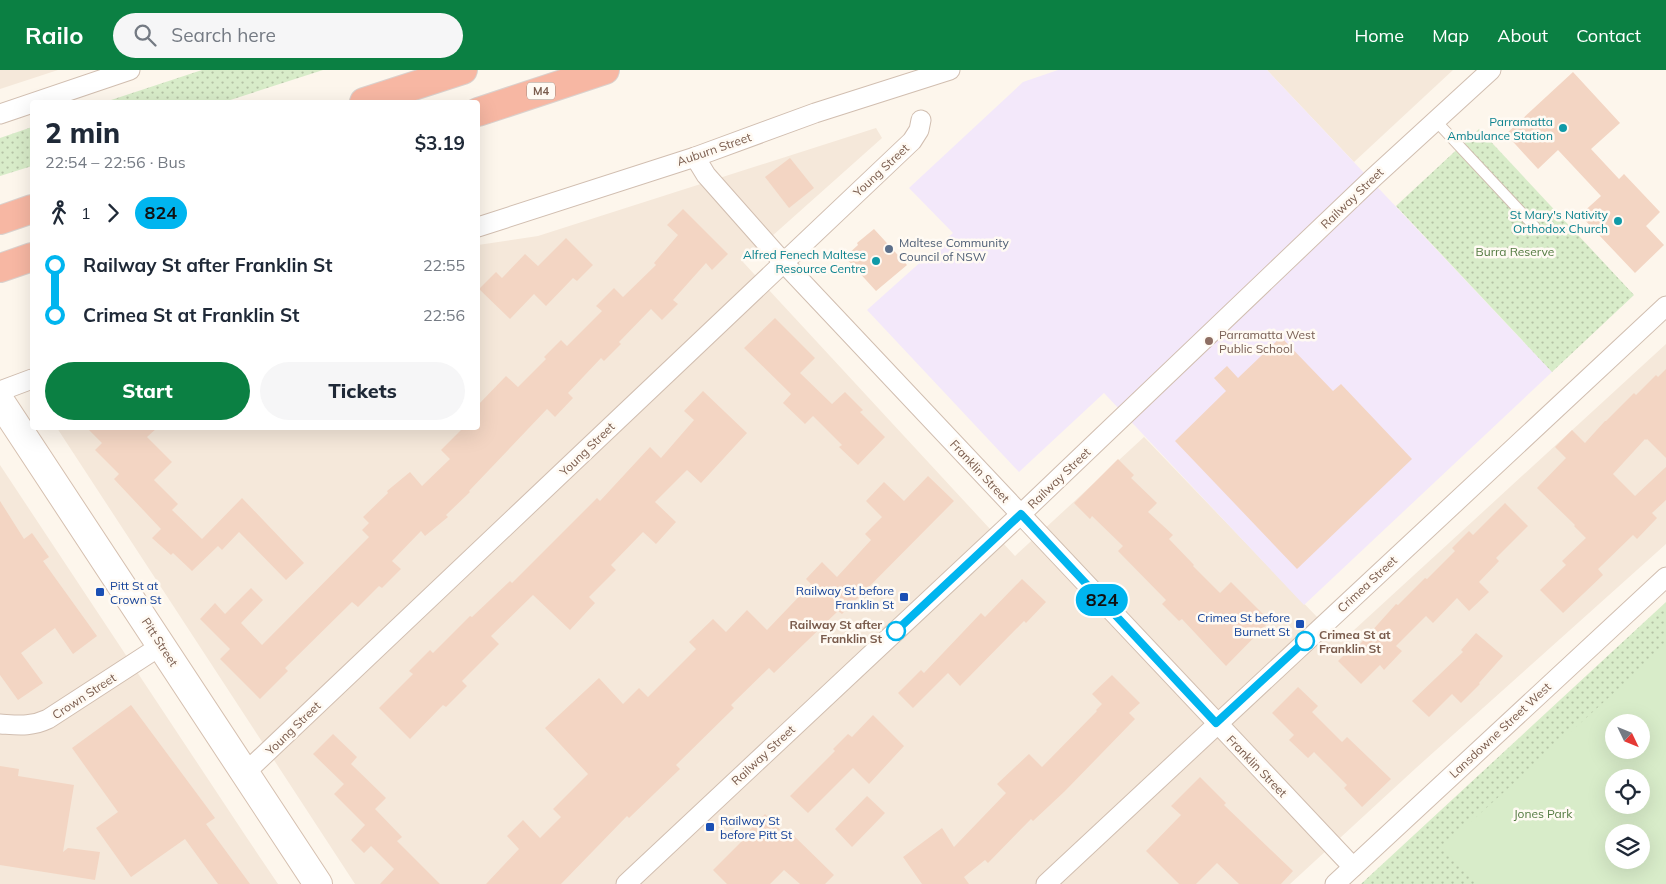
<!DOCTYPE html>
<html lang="en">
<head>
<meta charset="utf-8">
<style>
	body { margin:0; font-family:Mulish,sans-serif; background:#f6f6f7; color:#1f2937; height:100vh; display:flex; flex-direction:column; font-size:19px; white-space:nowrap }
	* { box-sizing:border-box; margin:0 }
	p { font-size:16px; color:#747a83 }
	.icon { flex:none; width:28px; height:28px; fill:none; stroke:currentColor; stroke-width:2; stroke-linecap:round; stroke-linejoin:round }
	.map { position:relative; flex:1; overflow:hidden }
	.sheet { position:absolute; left:30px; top:30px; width:450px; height:330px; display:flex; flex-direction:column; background:#fff; border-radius:5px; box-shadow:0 5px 20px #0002 }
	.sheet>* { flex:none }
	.badge { padding:0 10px; border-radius:16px; font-size:18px; line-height:32px }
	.needle { width:32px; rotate:133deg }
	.tools { position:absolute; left:1605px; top:644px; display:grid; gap:10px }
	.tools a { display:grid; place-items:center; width:45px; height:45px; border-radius:50%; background:#fff; box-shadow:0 5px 20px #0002; font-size:25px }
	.map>.badge { position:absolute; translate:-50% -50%; box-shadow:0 0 0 2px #fff }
	.legs { display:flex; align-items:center; gap:8px; height:55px; padding:0 15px; font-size:16px }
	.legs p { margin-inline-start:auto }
	.head { display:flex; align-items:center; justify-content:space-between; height:85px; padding:0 15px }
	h1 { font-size:28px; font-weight:800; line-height:38px }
	.action { display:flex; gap:10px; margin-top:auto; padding:10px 15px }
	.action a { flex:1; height:58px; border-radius:30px; background:#0b8043; color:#fff; font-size:20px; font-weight:800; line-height:58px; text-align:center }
	.action a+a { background:#f6f6f7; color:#1f2937 }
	ul { padding:0 15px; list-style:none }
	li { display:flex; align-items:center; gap:18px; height:50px; font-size:19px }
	li i { display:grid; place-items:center; width:8px; height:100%; margin:0 6px; background:currentColor }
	li i::after { content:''; width:12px; height:12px; margin:-6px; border:4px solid; border-radius:50%; background:#fff }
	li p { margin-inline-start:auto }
	li:first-child i { background:linear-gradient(#0000 50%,currentColor 0) }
	li:last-child i { background:linear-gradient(currentColor 50%,#0000 0) }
	header { display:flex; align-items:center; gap:30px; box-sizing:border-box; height:70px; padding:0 25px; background:#0b8043; color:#fff }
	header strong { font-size:24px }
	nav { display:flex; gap:28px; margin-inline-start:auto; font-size:18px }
	.search { width:350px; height:45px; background:#f6f6f7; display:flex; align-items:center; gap:12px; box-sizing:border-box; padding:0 18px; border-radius:28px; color:#747a83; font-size:19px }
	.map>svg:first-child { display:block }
	.residential { fill:#f5e8da }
	.education { fill:#f3e8fa }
	.grass { fill:url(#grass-dots); fill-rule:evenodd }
	.garden { fill:#d8ecc9; fill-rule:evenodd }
	.building { fill:#f3d5c3 }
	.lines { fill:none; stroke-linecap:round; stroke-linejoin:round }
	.service-casing { stroke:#d1beb0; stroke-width:12 }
	.minor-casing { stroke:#d1beb0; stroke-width:21 }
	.secondary-casing { stroke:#d6c0b0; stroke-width:30 }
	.motorway-casing { stroke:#dad1cd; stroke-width:30 }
	.service { stroke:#fff; stroke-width:10 }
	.minor { stroke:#fff; stroke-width:19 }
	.secondary { stroke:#fff; stroke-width:28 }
	.motorway { stroke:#f7b7a3; stroke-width:28 }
	.line-1-casing { stroke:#fff; stroke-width:11 }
	.line-1 { stroke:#00b5ef; stroke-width:8 }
	.culture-dot { fill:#0f9aa8; stroke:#fffaf3; stroke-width:2 }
	.service-dot { fill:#5c6f8a; stroke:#fffaf3; stroke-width:2 }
	.education-dot { fill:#8d6e63; stroke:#fffaf3; stroke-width:2 }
	.transit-dot { fill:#1a4fb4; stroke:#fffaf3; stroke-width:2 }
	.stop-1-dot { fill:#fff; stroke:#00b5ef; stroke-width:2.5 }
	.labels { text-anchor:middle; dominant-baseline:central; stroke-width:5; stroke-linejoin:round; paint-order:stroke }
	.shield { fill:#fffaf3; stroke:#a28b7f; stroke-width:1 }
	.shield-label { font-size:11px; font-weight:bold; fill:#7a5c4d }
	.culture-label { font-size:12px; fill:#0d838f; stroke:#fffaf3; text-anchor:end }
	.street-label { font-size:12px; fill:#7a5c4d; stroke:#fffaf3 }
	.service-label { font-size:12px; fill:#4e5e75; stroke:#fffaf3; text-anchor:start }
	.park-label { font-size:12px; fill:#537a41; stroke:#fffaf3 }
	.education-label { font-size:12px; fill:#785e54; stroke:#fffaf3; text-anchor:start }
	.transit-label { font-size:12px; fill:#164399; stroke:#fffaf3; text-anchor:start }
	.stop-label { font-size:12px; font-weight:bold; fill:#7a5c4d; stroke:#fffaf3; text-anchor:end }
</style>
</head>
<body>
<header>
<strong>Railo</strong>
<div class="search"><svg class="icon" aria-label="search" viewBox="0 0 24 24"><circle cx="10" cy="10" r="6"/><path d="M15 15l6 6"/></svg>Search here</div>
<nav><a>Home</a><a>Map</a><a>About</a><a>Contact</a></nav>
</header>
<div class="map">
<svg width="1666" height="814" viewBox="0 0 1666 814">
	<defs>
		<pattern id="grass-dots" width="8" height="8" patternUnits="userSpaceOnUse" patternTransform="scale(1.25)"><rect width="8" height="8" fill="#d8ecc9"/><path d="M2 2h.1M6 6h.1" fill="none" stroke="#b4c2a5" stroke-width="1.8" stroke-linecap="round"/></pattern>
	</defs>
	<rect width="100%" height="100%" fill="#fdf6ec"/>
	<g class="residential">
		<path d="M0,0H58L0,19Z"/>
		<path d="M1267,0H1453L1354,92Z"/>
		<path d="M876,58L882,68L743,192L1015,486L1144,367L1341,572L1666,274V474L1416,698L1290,814H355L57,358H478V175L538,166Z"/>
		<path d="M0,395L247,768L278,814H0Z"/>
	</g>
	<path class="education" d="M1058,0H1267L1552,302L1304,535L1104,323L1019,402L867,240L953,163L909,118L1023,12Z"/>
	<g class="grass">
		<path d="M202,0H323L224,32H105Z"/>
		<path d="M32,57V96L0,106V68Z"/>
		<path d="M1479,59L1634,225L1552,302L1396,136Z"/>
		<path d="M1666,532V814H1361ZM1614,652H1641V680H1614ZM1614,708H1641V735H1614ZM1614,762H1641V790H1614Z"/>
	</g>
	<path class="garden" d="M1666,576V814H1476L1443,777ZM1614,652H1641V680H1614ZM1614,708H1641V735H1614ZM1614,762H1641V790H1614Z"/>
	<g class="building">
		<path d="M1573,2L1620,53L1591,79L1619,109L1624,104L1660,142L1646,156L1664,175L1635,203L1580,145L1601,126L1558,80L1538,99L1506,64Z"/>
		<path d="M790,88L814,118L789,138L765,107Z"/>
		<path d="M683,139L728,184L712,200L706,193L673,230L678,234L662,250L651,239L619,272L621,274L604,291L601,288L568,323L573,328L555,347L547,339L469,421L470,422L446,445L448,447L425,466L421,461L392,491L401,499L382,518L379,516L358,537L352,532L285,598L288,601L260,629L220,589L230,579L200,549L215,533L225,544L251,518L263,530L241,553L262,575L369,467L362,460L369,453L363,447L388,423L387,421L410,402L422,416L450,389L441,380L463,358H478V335L506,306L518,317L546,289L544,287L561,270L567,276L602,241L596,236L614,218L623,227L656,195L654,193L678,165L667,155Z"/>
		<path d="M874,159L907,195L876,221L845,187L858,175L857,173Z"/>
		<path d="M566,168L593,195L577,211L573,208L546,236L534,224L510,249L479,219L496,202L502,208L525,184L538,196Z"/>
		<path d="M775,248L815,288L800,303L832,334L845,322L863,340L860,342L885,367L858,395L839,377L842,375L813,346L805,354L783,333L791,324L744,278Z"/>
		<path d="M1281,267L1333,321L1341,314L1412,389L1297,499L1175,371L1226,321L1214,308L1227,296L1238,308Z"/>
		<path d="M1666,299V388L1647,369L1646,370L1645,369L1613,404L1635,426L1666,397V430L1652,443L1657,448L1637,469L1633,465L1598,499L1603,505L1563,543L1540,520L1566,495L1562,491L1586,468L1574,456L1575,455L1537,418L1566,388L1555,377L1572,360L1585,373L1605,351H1606L1634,323L1636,325L1656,305L1658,307Z"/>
		<path d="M703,321L747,363L701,413L687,400L655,432L676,452L656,474L643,462L611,495L616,500L589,527L595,533L570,560L533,525L491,566L499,574L462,611L467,616L446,637L443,635L410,669L379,638L413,604L409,601L430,580L433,583L470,546L472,547L510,511L512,513L597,428L600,431L650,377L661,388L694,350L684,341Z"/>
		<path d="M87,358H157L147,367L172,392L154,410L178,434L172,440L202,469L242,428L304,493L286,510L239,462L222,480L218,476L192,501L173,483L171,485L152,468L161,459L114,409L119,404L95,380L102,373Z"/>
		<path d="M1118,389L1134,405L1131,408L1157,433L1148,442L1173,465L1169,469L1194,495L1193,496L1220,523L1231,512L1270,551L1226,596L1182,549L1179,551L1162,534L1166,530L1118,481L1123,476L1092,446L1090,449L1074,433Z"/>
		<path d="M928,406L954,431L842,544L838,541L774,603L769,598L731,635L734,638L676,695L680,699L629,748L627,746L561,814H486L519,779L507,766L523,750L540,768L561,747L553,739L588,704L545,658L599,608L623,634L639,618L648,627L696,579L689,572L713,549L726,562L747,540L767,560L811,514L806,509L822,492L837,507L871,470L865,464L882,447L866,431L884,412L904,431Z"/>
		<path d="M0,431L24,469L32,463L49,487L43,491L97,566L73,584L55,558L21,583L43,613L18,630L0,605Z"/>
		<path d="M1505,433L1528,456L1496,488L1499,491L1479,512L1489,522L1469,541L1457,528L1433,553L1426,546L1396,576L1402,581L1384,600L1380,595L1361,614L1338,591L1349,580L1352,583L1396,534L1398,535L1425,508L1427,509L1455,481L1452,478L1469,461L1473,465Z"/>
		<path d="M1022,509L1046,532L1026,553L1024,551L960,616L948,603L913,638L898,623L921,600L924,603L981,543L985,547Z"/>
		<path d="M1476,563L1503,586L1479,613L1480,614L1461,633L1452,624L1429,647L1412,631L1463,582L1461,580Z"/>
		<path d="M1112,605L1140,633L1129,643L1135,649L1065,721L1033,751L1031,749L988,793L985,790L964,807L969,814H922L903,787L942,758L954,777L1006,723L997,714L1029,684L1042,697L1097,641L1096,640L1102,634L1092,624Z"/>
		<path d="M1298,617L1318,636L1312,642L1342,672L1347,667L1391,709L1362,737L1344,718L1347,715L1314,682L1308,688L1289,670L1294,665L1272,643Z"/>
		<path d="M131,635L215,748L206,754L250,814H218L185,769L131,807L96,758L118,742L72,678Z"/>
		<path d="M873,645L904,676L869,714L853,698L808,743L790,726L835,681L833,679L848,664L852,667Z"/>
		<path d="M333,664L357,687L351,694L386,728L375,739L402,767L397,771L440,814H380L394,799L371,776L364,783L351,770L365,755L334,724L344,714L313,684Z"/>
		<path d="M0,696L19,699L18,706L74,715L63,782L68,778L100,782L95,810L0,795Z"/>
		<path d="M1200,707L1226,733L1224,735L1293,801L1281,814H1239L1217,793L1196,814H1179L1146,781L1181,745L1171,736Z"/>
		<path d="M867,726L885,743L852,777L835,759Z"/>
		<path d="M765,744L788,768L792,764L834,805L825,814H800L784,800L770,814H727L713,800L748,765L747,763Z"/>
	</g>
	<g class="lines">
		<defs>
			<path id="service" d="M1435,50L1535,157"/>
			<g id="minor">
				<path d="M0,44L130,0"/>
				<path d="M695,87L706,105L783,192L1353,797"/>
				<path d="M478,157L695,87L815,43L950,0"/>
				<path d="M0,321L32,309"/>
				<path d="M0,654C18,655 31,657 48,649L162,575"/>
				<path d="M245,703L912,71L919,60L921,50"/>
				<path d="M626,814L1021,444L1373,108L1491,0"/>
				<path d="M1046,814L1666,236"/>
				<path d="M1335,814L1666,507"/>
			</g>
			<path id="secondary" d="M0,331L318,814"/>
			<g id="motorway">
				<path d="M364,32L463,0"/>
				<path d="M478,42L605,0"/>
				<path d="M0,150L32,139"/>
				<path d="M0,198L32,187"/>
			</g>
		</defs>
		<use href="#service" class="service-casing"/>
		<use href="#minor" class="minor-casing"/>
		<use href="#secondary" class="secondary-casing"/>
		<use href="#motorway" class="motorway-casing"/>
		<use href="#service" class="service"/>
		<use href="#minor" class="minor"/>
		<use href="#secondary" class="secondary"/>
		<use href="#motorway" class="motorway"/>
	</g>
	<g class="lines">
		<defs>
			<path id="line-1" d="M896,561L1021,444L1216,653L1305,571"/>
		</defs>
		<use href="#line-1" class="line-1-casing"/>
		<use href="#line-1" class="line-1"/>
	</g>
	<g class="culture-dot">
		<circle cx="1563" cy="58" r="5"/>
		<circle cx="1618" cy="151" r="5"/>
		<circle cx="876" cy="191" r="5"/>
	</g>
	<circle class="service-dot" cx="889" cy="179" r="5"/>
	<circle class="education-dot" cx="1209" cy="271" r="5"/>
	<g class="transit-dot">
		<rect x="95" y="517" width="10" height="10" rx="2.5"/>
		<rect x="899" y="522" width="10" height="10" rx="2.5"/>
		<rect x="1295" y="549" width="10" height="10" rx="2.5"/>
		<rect x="705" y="752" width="10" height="10" rx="2.5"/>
	</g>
	<g class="stop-1-dot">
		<circle cx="896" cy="561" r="9"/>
		<circle cx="1305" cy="571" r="9"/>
	</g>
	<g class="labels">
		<rect class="shield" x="527" y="12.5" width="28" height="17" rx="4"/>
		<g class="shield-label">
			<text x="541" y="21">M4</text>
		</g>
		<g class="culture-label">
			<text x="1553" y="51">Parramatta<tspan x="1553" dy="14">Ambulance Station</tspan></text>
			<text x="1608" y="144">St Mary's Nativity<tspan x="1608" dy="14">Orthodox Church</tspan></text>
			<text x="866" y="184">Alfred Fenech Maltese<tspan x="866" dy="14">Resource Centre</tspan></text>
		</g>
		<g class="street-label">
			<text transform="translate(714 79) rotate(-19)">Auburn Street</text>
			<text transform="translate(881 100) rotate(-43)">Young Street</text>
			<text transform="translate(1352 128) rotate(-44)">Railway Street</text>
			<text transform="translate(587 379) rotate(-44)">Young Street</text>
			<text transform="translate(980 401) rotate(47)">Franklin Street</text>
			<text transform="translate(1059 408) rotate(-44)">Railway Street</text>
			<text transform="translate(1367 514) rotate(-43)">Crimea Street</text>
			<text transform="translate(160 572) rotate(57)">Pitt Street</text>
			<text transform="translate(84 626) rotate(-33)">Crown Street</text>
			<text transform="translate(293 658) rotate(-44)">Young Street</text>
			<text transform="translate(1500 660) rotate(-43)">Lansdowne Street West</text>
			<text transform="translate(763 685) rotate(-43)">Railway Street</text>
			<text transform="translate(1257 696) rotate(46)">Franklin Street</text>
		</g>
		<g class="service-label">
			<text x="899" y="172">Maltese Community<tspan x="899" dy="14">Council of NSW</tspan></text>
		</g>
		<g class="park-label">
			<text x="1515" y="181">Burra Reserve</text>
			<text x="1543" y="743">Jones Park</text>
		</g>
		<g class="education-label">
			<text x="1219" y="264">Parramatta West<tspan x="1219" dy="14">Public School</tspan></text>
		</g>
		<g class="transit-label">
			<text x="110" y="515">Pitt St at<tspan x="110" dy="14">Crown St</tspan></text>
			<text x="894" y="520" text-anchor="end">Railway St before<tspan x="894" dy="14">Franklin St</tspan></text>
			<text x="1290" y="547" text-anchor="end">Crimea St before<tspan x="1290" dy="14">Burnett St</tspan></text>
			<text x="720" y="750">Railway St<tspan x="720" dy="14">before Pitt St</tspan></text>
		</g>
		<g class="stop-label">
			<text x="882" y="554">Railway St after<tspan x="882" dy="14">Franklin St</tspan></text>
			<text x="1319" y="564" text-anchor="start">Crimea St at<tspan x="1319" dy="14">Franklin St</tspan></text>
		</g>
	</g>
</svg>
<div class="tools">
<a><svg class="needle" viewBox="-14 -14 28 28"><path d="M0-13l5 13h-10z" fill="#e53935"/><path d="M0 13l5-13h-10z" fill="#747a83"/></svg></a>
<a><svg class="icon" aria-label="locate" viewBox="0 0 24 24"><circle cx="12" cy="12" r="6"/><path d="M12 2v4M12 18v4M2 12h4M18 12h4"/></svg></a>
<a><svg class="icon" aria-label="layers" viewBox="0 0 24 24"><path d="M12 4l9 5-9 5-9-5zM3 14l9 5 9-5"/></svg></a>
</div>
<b class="badge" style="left:1102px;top:530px;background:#00b5ef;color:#111">824</b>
<section class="sheet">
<div class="head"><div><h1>2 min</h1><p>22:54 – 22:56 · Bus</p></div><b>$3.19</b></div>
<div class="legs"><svg class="icon" aria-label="walk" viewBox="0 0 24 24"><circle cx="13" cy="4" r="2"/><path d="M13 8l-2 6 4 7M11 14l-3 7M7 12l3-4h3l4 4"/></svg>1<svg class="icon" aria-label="forward" viewBox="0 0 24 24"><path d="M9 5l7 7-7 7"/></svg><b class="badge" style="background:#00b5ef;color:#111">824</b></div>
<ul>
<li><i style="color:#00b5ef"></i><b>Railway St after Franklin St</b><p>22:55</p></li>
<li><i style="color:#00b5ef"></i><b>Crimea St at Franklin St</b><p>22:56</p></li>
</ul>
<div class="action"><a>Start</a><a>Tickets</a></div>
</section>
</div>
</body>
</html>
